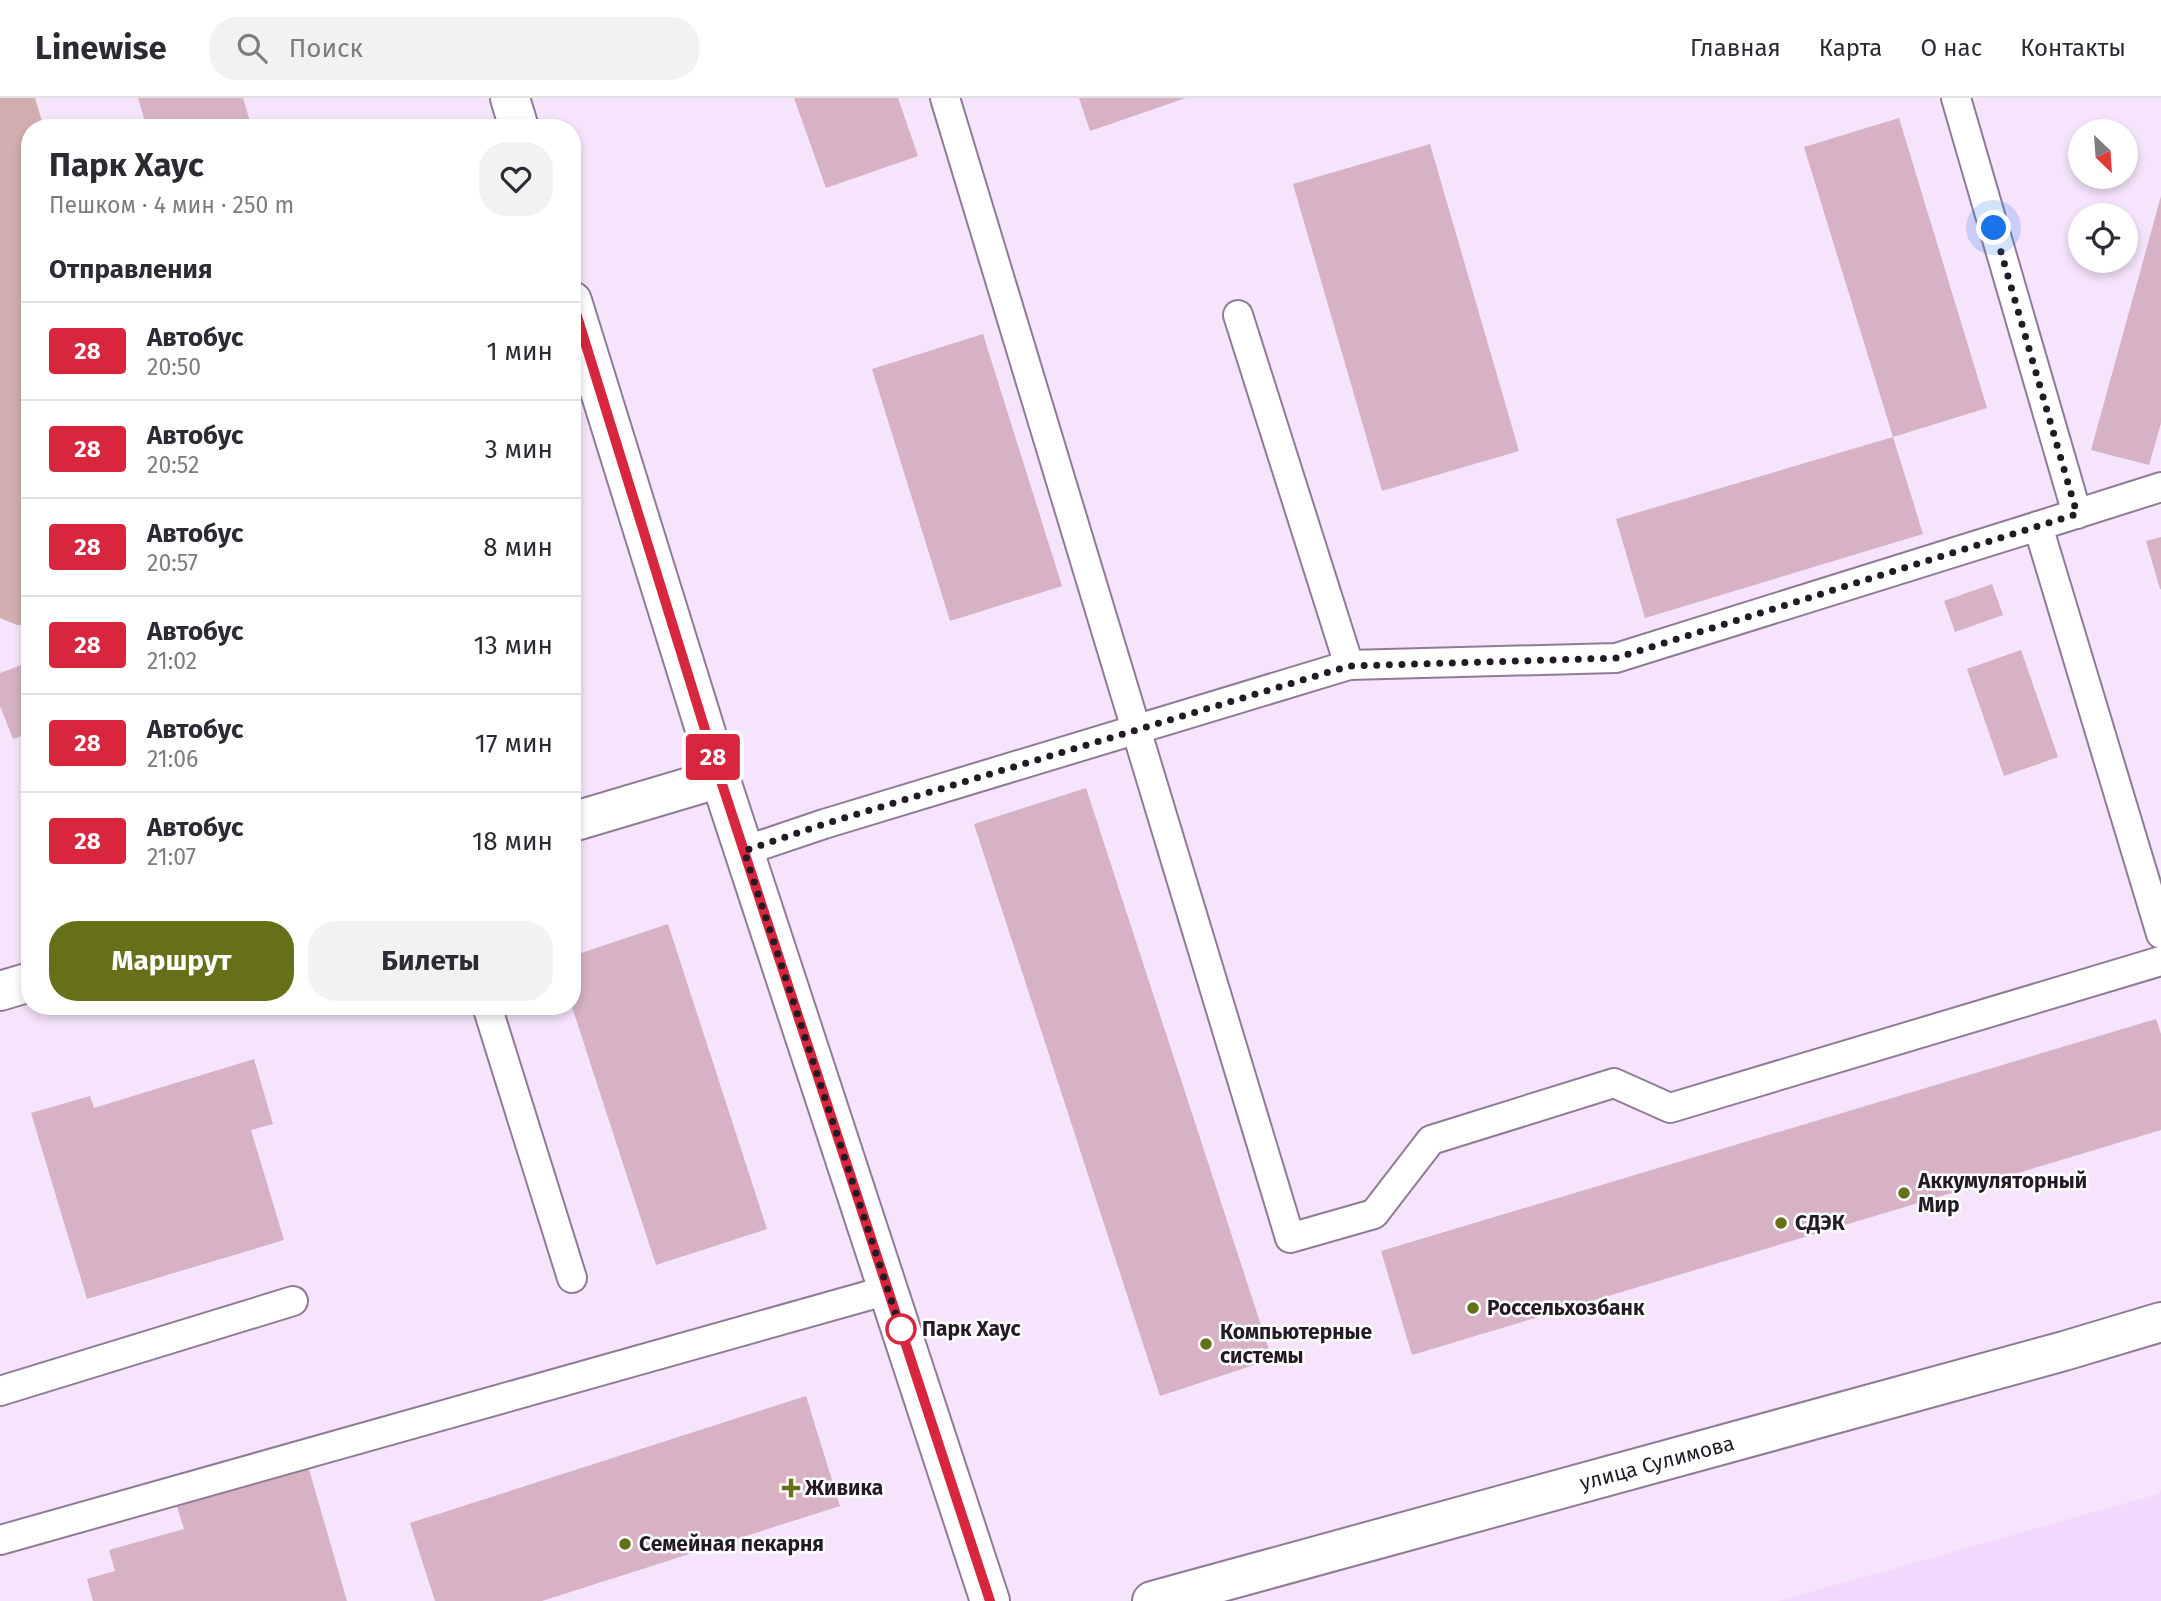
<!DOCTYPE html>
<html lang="ru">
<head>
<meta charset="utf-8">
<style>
	body { margin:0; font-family:"Fira Sans",sans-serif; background:#f2f2f3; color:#2b2b33; height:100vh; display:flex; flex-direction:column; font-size:26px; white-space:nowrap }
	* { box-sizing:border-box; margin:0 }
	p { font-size:23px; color:#7c7c81 }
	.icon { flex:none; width:38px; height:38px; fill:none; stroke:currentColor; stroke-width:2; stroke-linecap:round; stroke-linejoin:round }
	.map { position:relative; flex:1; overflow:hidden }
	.panel { position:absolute; left:21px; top:21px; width:560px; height:896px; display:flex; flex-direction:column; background:#fff; border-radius:28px; box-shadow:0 4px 10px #0003 }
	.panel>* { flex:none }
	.badge { padding:0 14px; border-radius:5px; font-size:24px; line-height:46px }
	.needle { width:46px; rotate:155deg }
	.tools { position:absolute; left:2068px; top:21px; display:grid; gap:14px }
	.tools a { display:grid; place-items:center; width:70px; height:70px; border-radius:50%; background:#fff; box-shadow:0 4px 10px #0003; font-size:35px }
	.you { position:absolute; width:35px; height:35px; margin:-18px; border:5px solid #fff; border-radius:50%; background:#1a73e8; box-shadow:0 0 0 10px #1a73e833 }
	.map>.badge { position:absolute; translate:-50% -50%; box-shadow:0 0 0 4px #fff }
	h2 { padding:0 28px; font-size:26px; line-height:63px }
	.round { display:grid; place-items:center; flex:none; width:74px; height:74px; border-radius:28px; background:#f2f2f3 }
	.headline { display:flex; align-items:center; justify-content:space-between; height:119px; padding:0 28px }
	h1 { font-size:33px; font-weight:700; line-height:52px }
	.primary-button { display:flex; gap:14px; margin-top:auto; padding:14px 28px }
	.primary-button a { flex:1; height:80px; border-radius:28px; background:#667018; color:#fff; font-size:28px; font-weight:700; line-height:80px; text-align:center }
	.primary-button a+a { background:#f2f2f3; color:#2b2b33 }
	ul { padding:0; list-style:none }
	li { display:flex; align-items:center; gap:21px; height:98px; padding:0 28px; border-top:2px solid #e1e1e2 }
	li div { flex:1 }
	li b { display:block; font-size:26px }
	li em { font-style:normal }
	li .badge { min-width:77px; font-weight:700; text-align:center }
	header { display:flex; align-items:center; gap:42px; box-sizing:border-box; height:98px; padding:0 35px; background:#fff; border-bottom:2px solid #e1e1e2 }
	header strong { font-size:33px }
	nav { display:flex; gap:38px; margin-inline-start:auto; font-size:24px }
	.search { width:490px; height:63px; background:#f2f2f3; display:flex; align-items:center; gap:18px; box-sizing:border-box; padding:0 24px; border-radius:28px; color:#7c7c81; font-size:26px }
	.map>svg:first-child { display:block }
	.built { fill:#f2d8fd }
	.green { fill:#d1afae }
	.building { fill:#d6b2c4 }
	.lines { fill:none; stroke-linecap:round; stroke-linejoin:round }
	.service-casing { stroke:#8f7b97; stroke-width:32 }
	.minor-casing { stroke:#8f7b97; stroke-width:42 }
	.tertiary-casing { stroke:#8f7b97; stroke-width:42 }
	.secondary-casing { stroke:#8f7b97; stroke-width:42 }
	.service { stroke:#fff; stroke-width:28 }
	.minor { stroke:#fff; stroke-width:38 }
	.tertiary { stroke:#fff; stroke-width:38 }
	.secondary { stroke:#fff; stroke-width:38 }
	.line-casing { stroke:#fff; stroke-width:16 }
	.line { stroke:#d7263d; stroke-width:10 }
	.walk { stroke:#221b26; stroke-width:7; stroke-dasharray:0 12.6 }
	.poi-dot { fill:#667018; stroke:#fff; stroke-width:2.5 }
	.stop-dot { fill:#fff; stroke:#d7263d; stroke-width:3.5 }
	.labels { text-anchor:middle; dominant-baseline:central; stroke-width:5; stroke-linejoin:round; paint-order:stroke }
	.poi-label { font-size:21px; font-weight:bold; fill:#221b26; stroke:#fff; text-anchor:start }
	.stop-label { font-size:21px; font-weight:bold; fill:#221b26; stroke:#fff; text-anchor:start }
	.street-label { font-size:21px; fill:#221b26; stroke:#fff }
</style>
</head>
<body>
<header>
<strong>Linewise</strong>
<div class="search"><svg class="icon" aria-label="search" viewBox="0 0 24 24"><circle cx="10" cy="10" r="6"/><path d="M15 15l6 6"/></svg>Поиск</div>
<nav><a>Главная</a><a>Карта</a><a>О нас</a><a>Контакты</a></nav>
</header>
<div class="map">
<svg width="2161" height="1503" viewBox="0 0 2161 1503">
	<rect width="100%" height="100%" fill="#f5e4fc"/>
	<path class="built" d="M2161,1391V1503H1778L2158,1396Z"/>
	<path class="green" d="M0,0H35L44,30H30V527H17L0,520Z"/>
	<g class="building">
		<path d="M138,0H243L252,30H147Z"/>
		<path d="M794,0H898L918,58L826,90Z"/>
		<path d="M1079,0H1186L1090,33Z"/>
		<path d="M1899,20L1987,310L1893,339L1804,49Z"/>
		<path d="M1430,46L1519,353L1382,393L1293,86Z"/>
		<path d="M2161,98V325L2149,367L2091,352Z"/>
		<path d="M983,236L1062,488L950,523L872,271Z"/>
		<path d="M1893,339L1923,436L1645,520L1616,421Z"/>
		<path d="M2161,439V491H2160L2146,443Z"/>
		<path d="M1992,486L2003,517L1955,534L1944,503Z"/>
		<path d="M2021,552L2058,659L2004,678L1967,571Z"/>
		<path d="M30,564V635L13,641L0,608V575Z"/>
		<path d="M1086,690L1272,1261L1160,1298L974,726Z"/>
		<path d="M668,826L767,1131L656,1167L572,909V858Z"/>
		<path d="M2156,921L2161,936V1032L1412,1257L1381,1153Z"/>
		<path d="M254,961L273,1026L251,1032L284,1142L87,1201L31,1015L90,998L94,1010Z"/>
		<path d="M806,1298L840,1408L542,1503H435L410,1425Z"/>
		<path d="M308,1368L347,1503H93L87,1481L115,1473L109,1452L184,1431L176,1406Z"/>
	</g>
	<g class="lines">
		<defs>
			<g id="service">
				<path d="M945,0L1290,1140L1374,1116L1431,1042L1614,985L1670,1010L2161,863"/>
				<path d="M1956,0L2077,416"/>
				<path d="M1238,217L1349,567"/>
				<path d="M2038,428L2161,389"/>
				<path d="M744,753L824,726L1349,567L1616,560L2038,428L2161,836"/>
				<path d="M487,908L572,1180"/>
				<path d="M0,1293L293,1203"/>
				<path d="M0,1442L888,1192"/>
			</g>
			<g id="minor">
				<path d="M572,724L720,680"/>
				<path d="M0,893L30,884"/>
			</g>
			<g id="tertiary">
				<path d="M510,0L519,30"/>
				<path d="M572,203L720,680L990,1503"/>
			</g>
			<path id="secondary" d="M1152,1503L2064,1253L2161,1224"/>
		</defs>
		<use href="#service" class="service-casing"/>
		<use href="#minor" class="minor-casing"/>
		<use href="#tertiary" class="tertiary-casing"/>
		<use href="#secondary" class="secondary-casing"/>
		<use href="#service" class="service"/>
		<use href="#minor" class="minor"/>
		<use href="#tertiary" class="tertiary"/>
		<use href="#secondary" class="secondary"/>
	</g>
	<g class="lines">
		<defs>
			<path id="line" d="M572,202L720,680L990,1503"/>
		</defs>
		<use href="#line" class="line-casing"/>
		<use href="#line" class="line"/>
		<path class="walk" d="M901,1231L902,1235L744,753L824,726L1349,568L1616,560L2077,416L1994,130"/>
	</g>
	<g class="poi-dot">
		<circle cx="1904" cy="1095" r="7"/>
		<circle cx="1781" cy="1125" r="7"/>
		<circle cx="1473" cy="1210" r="7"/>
		<circle cx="1206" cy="1246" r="7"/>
		<path d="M787.5 1379.5h7v7h7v7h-7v7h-7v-7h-7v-7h7z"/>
		<circle cx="625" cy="1446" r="7"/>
	</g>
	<circle class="stop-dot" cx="901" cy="1231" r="14"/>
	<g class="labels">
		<g class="poi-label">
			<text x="1918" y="1083">Аккумуляторный<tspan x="1918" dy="24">Мир</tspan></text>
			<text x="1795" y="1125">СДЭК</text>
			<text x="1487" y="1210">Россельхозбанк</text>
			<text x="1220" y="1234">Компьютерные<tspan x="1220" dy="24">системы</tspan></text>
			<text x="805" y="1390">Живика</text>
			<text x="639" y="1446">Семейная пекарня</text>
		</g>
		<g class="stop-label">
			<text x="922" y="1231">Парк Хаус</text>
		</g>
		<g class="street-label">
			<text transform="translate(1657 1365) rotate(-15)">улица Сулимова</text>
		</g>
	</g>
</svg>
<div class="tools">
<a><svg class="needle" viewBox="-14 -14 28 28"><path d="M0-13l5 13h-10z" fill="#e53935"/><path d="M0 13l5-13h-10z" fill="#7c7c81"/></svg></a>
<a><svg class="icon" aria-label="locate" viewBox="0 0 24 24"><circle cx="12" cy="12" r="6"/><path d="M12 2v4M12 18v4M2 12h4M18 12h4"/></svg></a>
</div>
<div class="you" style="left:1994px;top:130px"></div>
<b class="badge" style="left:713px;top:659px;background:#d7263d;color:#fff">28</b>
<section class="panel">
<div class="headline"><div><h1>Парк Хаус</h1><p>Пешком · 4 мин · 250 m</p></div><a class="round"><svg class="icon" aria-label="heart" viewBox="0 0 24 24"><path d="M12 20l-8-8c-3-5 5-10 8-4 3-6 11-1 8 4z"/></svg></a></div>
<h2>Отправления</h2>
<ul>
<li><span class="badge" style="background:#d7263d;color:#fff">28</span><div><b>Автобус</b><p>20:50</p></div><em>1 мин</em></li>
<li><span class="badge" style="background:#d7263d;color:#fff">28</span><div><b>Автобус</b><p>20:52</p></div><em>3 мин</em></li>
<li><span class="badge" style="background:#d7263d;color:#fff">28</span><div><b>Автобус</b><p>20:57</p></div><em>8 мин</em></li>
<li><span class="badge" style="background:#d7263d;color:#fff">28</span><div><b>Автобус</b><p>21:02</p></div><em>13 мин</em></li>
<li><span class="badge" style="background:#d7263d;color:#fff">28</span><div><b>Автобус</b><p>21:06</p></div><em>17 мин</em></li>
<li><span class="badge" style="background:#d7263d;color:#fff">28</span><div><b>Автобус</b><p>21:07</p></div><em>18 мин</em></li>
</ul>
<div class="primary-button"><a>Маршрут</a><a>Билеты</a></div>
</section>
</div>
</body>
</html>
